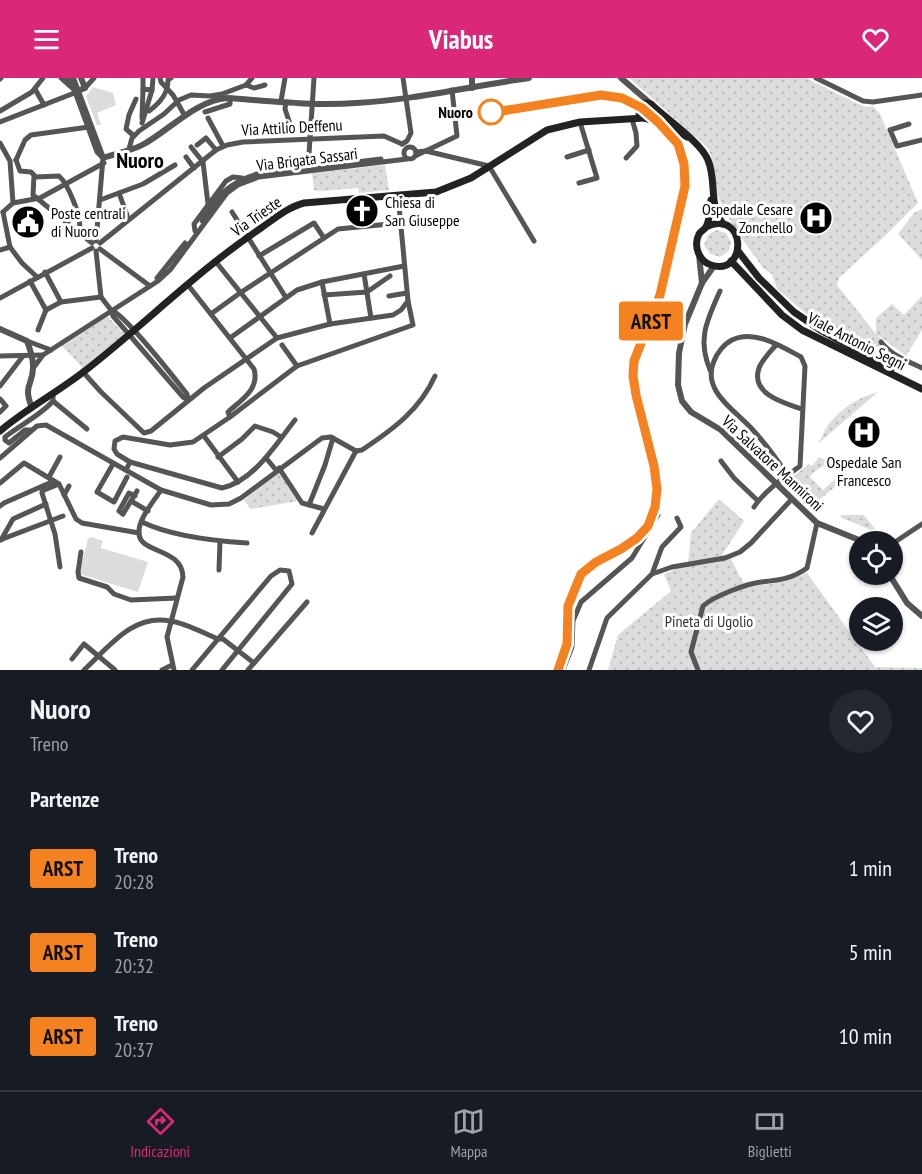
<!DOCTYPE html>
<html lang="it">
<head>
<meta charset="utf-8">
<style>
	body { margin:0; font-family:"PT Sans Narrow",sans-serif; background:#242831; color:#f1f3f6; height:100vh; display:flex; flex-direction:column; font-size:22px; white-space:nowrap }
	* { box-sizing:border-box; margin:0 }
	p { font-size:20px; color:#9ea1a6 }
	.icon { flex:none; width:33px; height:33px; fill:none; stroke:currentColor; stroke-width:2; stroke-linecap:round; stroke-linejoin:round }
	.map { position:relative; height:592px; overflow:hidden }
	.side { display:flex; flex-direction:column; background:#171b24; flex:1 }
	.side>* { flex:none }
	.badge { padding:0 12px; border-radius:4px; font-size:21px; line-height:39px }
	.fabs { position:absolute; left:849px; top:453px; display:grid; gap:12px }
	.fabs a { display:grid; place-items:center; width:54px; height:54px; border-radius:50%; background:#171b24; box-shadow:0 2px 4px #0004; font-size:30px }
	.map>.badge { position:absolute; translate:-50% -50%; box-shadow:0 0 0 3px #fff }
	h2 { padding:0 30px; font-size:22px; line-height:54px }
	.round { display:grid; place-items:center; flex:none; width:63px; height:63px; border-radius:32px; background:#242831 }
	.headline { display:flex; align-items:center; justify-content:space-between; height:102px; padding:0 30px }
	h1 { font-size:28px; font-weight:700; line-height:45px }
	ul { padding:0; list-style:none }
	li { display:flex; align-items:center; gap:18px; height:84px; padding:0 30px }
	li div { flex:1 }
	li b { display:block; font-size:22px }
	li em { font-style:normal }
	li .badge { min-width:66px; font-weight:700; text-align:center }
	header { display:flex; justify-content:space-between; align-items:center; height:78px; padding:0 30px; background:#db2777; color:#fff; font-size:27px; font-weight:700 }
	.tab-bar { display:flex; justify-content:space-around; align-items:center; height:84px; border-top:2px solid #363941; background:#171b24; font-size:16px; color:#9ea1a6 }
	.tab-bar a { display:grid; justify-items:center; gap:3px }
	.tab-bar .selected { color:#db2777 }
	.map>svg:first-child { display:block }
	.grass { fill:url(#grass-dots) }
	.garden { fill:#dcdcdc }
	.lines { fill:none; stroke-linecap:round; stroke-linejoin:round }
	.minor { stroke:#555; stroke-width:5 }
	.tertiary { stroke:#555; stroke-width:6 }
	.secondary { stroke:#222; stroke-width:7 }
	.rail-casing { stroke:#000; stroke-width:4 }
	.rail { stroke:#fff; stroke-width:1.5; stroke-dasharray:4.5; stroke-linecap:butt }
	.line-casing { stroke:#fff; stroke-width:14 }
	.line { stroke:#f58220; stroke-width:9 }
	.stop-dot { fill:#fff; stroke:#f58220; stroke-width:3 }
	.labels { text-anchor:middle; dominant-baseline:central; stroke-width:6; stroke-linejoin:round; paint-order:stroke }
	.stop-label { font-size:16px; font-weight:bold; fill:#000; stroke:#fff; text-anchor:end }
	.street-label { font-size:16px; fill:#000; stroke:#fff }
	.poi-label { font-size:16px; fill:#000; stroke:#fff; text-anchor:start }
	.park-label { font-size:16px; fill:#333; stroke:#fff }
	.district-label { font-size:22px; font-weight:bold; fill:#000; stroke:#fff }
</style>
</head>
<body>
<header><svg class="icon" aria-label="menu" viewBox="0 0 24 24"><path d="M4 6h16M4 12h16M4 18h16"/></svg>Viabus<svg class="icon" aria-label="heart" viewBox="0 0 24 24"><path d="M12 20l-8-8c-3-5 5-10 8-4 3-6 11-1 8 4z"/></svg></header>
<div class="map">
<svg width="922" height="592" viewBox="0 0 922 592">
	<defs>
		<pattern id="grass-dots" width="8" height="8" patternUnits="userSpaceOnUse" patternTransform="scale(1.5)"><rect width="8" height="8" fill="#dcdcdc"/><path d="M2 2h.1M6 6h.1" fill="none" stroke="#bbb" stroke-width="1.8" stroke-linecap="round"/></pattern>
	</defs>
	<rect width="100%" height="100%" fill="#fff"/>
	<g class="grass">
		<path d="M629,0H806L856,25L866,29L873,28L880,36L918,125L889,154L839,200L837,207L876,256V240L892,226L904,237L922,218V252L906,278L878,257L888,271L876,281L860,273L821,248L777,211L772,196L763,190C747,167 728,144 718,118C712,102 717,85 707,69Z"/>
		<path d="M385,87L389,112L359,115L358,110L319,113L314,112L312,95Z"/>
		<path d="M922,131V182L898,156L914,135Z"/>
		<path d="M716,152L726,155L731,164L729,173L720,179L710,176L704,167L708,157Z"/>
		<path d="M107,238L124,256L83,290L62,268Z"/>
		<path d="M878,314L819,365C828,339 852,321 878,314Z"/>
		<path d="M819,379L829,384L814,394L810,399L823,412L844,393L848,398L819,422L811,419L801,423L783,406L809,386L812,388Z"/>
		<path d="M279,393L298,423L251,431L244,422Z"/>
		<path d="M719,421L744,443L722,477L730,479L746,510L786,503L807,495L875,589L922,590V592H608L618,557L671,513L664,496L688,486L691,455Z"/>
		<path d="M842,437H864L875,451L871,452L842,440L840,438Z"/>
	</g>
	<g class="garden">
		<path d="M93,9L113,15L116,27L97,35L101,46L97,48L86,18Z"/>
		<path d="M91,459L103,463L101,470L148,484L138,514L79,496L88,461Z"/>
	</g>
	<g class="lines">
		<g class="minor">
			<path d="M61,0L71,9"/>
			<path d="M67,0L75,14L97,74L103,80L96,163"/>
			<path d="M143,0V11"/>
			<path d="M160,0L161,4L173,17L185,38"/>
			<path d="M816,0L863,23L873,24L922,17"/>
			<path d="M0,1L1,0"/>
			<path d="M246,7L254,10L265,7"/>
			<path d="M85,10L94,0"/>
			<path d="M35,11L44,27"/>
			<path d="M281,23L285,0"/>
			<path d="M286,24L285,31L291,49"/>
			<path d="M148,32L149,33C160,25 168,16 168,2L171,0"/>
			<path d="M0,33L32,14L43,0"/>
			<path d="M205,34L230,26V20"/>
			<path d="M142,40L143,11L152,12"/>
			<path d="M208,40L223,68"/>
			<path d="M0,44L77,14"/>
			<path d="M142,45L152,12L153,0"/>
			<path d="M909,46L890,52L897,68L922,62"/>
			<path d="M134,58L126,51L129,37L136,21"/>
			<path d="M0,65L10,83L13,125"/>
			<path d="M402,66L407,63L411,55L403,0"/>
			<path d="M197,67L206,60L216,72"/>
			<circle cx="410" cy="75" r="6"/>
			<path d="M191,69L203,84L208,126"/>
			<path d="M129,71L132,60L139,53L164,36L179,22L191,17L210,18L222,16L246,7L252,0"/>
			<path d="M416,74L426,73L489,88L534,163"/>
			<path d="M415,78L457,58L452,12"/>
			<path d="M186,79L194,90"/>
			<path d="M567,79L589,72"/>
			<path d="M626,80L637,68L636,55L632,41"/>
			<path d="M16,82L20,93L31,94L34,97L33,117L92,165"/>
			<path d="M16,82L25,62L31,57L89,49"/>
			<path d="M308,91L314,0"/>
			<path d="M35,99L59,98C68,106 83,141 79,153"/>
			<path d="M579,105L597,100L580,44"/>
			<path d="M119,115L127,137"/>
			<path d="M100,122L143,106L175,87"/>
			<path d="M3,134L13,125L40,120L104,85"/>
			<path d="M3,134L10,169L22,185L37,199"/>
			<path d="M232,134L285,218"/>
			<path d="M202,143C218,118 227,105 257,96L381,81"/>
			<path d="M195,153L194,146L226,103L233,99L242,100"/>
			<path d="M100,165L216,72L227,67L243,64L384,58L402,66"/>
			<path d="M100,171L150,208"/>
			<path d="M0,172L10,169"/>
			<path d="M96,173L101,219"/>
			<path d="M259,178L314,145L324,160"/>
			<path d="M216,184L277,260"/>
			<path d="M45,194L61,224"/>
			<path d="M364,196L371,240"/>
			<path d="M157,200L185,165"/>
			<path d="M30,203L46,232"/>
			<path d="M322,204L330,246"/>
			<path d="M188,207L254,291C260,311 241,322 228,334L230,339"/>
			<path d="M324,217L367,214L390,198"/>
			<path d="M389,218L407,215"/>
			<path d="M101,219L111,232L113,238L183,319L188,322"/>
			<path d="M0,220L92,170"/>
			<path d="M46,232L61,224L101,219"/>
			<path d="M111,232C125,236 175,301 187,316L188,322"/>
			<path d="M211,236L240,215L338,151L400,145"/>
			<path d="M38,252L46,232"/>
			<path d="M230,260L297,212L322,204L404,188"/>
			<path d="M27,263L51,272"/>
			<path d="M881,264C891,277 907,283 922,290"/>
			<path d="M282,267L297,288"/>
			<path d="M776,267C770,274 762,282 759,290C750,316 784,325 802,331"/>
			<path d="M0,278L43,277"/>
			<path d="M34,289L43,277L158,203L170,192L227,115L238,107L259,99L407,81"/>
			<path d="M710,292C697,260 707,243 720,213"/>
			<path d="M83,294L101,314L144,355L151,353L204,310L277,260L330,246L393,237L401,232L408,223"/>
			<path d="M0,308L23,278"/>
			<path d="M0,321L6,328L0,334"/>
			<path d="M53,323L87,351"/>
			<path d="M31,352H25L9,365L5,362V359C20,347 41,337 53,323V315"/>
			<path d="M204,358L238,404"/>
			<path d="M218,379L242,361L255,348L273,354L281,359"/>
			<path d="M0,380L37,348L46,347L161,412L211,427L229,426L241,420L322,360L331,359L356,373L362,372C392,352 420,332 435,298"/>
			<path d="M266,380L276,392"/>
			<path d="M721,383L734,400L758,423"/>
			<path d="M130,384L222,410C254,403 276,366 295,342"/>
			<path d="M113,386L97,414L114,424L127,399"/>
			<path d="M279,390L302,425L324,431"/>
			<path d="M126,392L130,384L117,376L114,371L115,363L123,359L170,367L193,364L230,339L297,288L413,247L408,223L398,117"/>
			<path d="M49,399L60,379"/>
			<path d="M0,405L24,385L59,406L76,441L82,445L139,455"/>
			<path d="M59,406L42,413V415L55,456L60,489"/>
			<path d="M161,412C154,423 138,441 139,455C139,476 182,469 183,499L167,559L174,592"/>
			<path d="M64,417L69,408"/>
			<path d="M131,423L148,433"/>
			<path d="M309,427L325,387L333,360"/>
			<path d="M0,428L4,425L54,403"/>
			<path d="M754,429C765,412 784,400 800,388L805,288L801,279C781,268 754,251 732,262C724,266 717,275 714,283C701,313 735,332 752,351C764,364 776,380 786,395"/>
			<path d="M123,436L119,433L129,415L135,418"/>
			<path d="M123,436L137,413"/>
			<path d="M142,444C171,458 215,463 247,465"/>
			<path d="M312,455L356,373"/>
			<path d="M0,462L63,438"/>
			<path d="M1,462L13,441L46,426"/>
			<path d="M892,466L922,446"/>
			<path d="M81,474L78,494L79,500L107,509L114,516L131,522L177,520"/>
			<path d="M219,492L220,463"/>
			<path d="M652,496L662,469L681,449L677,440"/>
			<path d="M72,581L84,566L115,592"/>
			<path d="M84,592C109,569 132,536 170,543C186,545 203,555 218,561H223L254,585"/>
			<path d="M162,592L172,587"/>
			<path d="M192,592L271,498L280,492L289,493L292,506L222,592"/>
			<path d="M248,592L307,524"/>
			<path d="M563,592L572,569L573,543L581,524L632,480L658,437"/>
			<path d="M589,592L607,540L652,496L672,489L725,480L740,474L751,465L791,422"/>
			<path d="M698,592L691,574L703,528C714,518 746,506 761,504C779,502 792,501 807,490L817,445"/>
		</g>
		<g class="tertiary">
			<path d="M73,0L103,80C116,75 132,73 144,66C171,51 195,23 227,20C270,23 313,28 356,25C414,22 472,8 529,0"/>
			<path d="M621,0L650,25"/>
			<path d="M472,10V0"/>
			<path d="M80,12L85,10L81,0"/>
			<path d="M699,177L702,205"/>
			<path d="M714,188L702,205L685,246L679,275L678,307L682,323L691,334L721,352L817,445L864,464"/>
			<path d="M0,251L27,263C30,271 33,279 33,287C34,308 22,305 32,330"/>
			<path d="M889,496L907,525L922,538"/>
		</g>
		<g class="secondary">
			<path d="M687,59L665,47L644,40L639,35L641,29L646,25L651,26C665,40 701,64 708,82C717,103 708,125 723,146"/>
			<path d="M706,149C747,130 748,199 711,187C699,183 693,168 699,156C701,153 704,152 706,149C710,142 710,130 711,122"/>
			<path d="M738,173L759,200L794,234L822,253L891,291"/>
			<path d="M731,183L782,237L802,252L922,311"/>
			<path d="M0,353C26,331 56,315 82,295C143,248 197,193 261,150C274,141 288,129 304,125L436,114L471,100L547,52L580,44L644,40"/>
		</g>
		<defs>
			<g id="rail">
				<path d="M497,33L601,17L622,20L636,26"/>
				<path d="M558,592C562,584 566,576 567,567C571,542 565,518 581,497C602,469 646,475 655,429C665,384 632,339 633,295C634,268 652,244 659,218C670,182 677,144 685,108C686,91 684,74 673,61"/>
			</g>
		</defs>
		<use href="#rail" class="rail-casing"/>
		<use href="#rail" class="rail"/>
	</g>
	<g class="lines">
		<defs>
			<path id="line" d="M483,36L601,17L622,20L642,30L658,44L678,66L684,86L685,108L660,217L634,283L633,298L636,317L654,388L657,411L655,429L648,448L637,460L621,471L596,484L581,496L568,528L567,566L558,592"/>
		</defs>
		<use href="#line" class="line-casing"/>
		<use href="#line" class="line"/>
	</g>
	<defs>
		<symbol id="church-disc" viewBox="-11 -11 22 22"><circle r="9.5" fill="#000" stroke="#fff"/><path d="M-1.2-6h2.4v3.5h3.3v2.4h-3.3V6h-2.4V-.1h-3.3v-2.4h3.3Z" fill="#fff"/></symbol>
		<symbol id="hospital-disc" viewBox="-11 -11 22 22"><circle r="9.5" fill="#000" stroke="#fff"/><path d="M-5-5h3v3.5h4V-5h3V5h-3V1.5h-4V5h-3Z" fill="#fff"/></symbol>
		<symbol id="civic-disc" viewBox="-11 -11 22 22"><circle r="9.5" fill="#000" stroke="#fff"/><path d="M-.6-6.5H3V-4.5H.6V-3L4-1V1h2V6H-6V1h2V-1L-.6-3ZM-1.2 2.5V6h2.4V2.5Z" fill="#fff"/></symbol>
	</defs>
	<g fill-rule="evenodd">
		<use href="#church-disc" x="343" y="114" width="38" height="38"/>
		<use href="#hospital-disc" x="797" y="121" width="38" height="38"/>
		<use href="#civic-disc" x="9" y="125" width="38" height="38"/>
		<use href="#hospital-disc" x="845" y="335" width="38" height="38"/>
	</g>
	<circle class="stop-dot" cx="491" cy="34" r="12"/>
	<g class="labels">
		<g class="stop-label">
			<text x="473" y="34">Nuoro</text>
		</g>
		<g class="street-label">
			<text transform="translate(292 49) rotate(-3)">Via Attilio Deffenu</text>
			<text transform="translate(307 81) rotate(-7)">Via Brigata Sassari</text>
			<text transform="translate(256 138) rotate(-35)">Via Trieste</text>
			<text transform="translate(857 263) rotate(27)">Viale Antonio Segni</text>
			<text transform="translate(773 385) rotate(43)">Via Salvatore Mannironi</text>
		</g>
		<g class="poi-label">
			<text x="385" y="124">Chiesa di<tspan x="385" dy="18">San Giuseppe</tspan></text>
			<text x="793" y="131" text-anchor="end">Ospedale Cesare<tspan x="793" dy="18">Zonchello</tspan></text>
			<text x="51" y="135">Poste centrali<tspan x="51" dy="18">di Nuoro</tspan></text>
			<text x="864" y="384" text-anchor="middle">Ospedale San<tspan x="864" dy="18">Francesco</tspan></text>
		</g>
		<g class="park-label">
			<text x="709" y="543">Pineta di Ugolio</text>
		</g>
		<g class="district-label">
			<text x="140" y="82">Nuoro</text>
		</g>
	</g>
</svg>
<div class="fabs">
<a><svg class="icon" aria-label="locate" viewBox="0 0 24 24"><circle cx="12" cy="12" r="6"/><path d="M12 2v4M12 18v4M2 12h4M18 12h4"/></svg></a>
<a><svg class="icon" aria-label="layers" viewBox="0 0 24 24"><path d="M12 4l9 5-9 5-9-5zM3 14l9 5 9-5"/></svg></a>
</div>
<b class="badge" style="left:651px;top:243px;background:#f58220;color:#111">ARST</b>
</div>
<section class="side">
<div class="headline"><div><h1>Nuoro</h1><p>Treno</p></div><a class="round"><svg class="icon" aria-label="heart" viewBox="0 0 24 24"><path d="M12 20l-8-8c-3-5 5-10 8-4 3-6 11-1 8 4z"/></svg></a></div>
<h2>Partenze</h2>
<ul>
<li><span class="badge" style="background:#f58220;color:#111">ARST</span><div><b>Treno</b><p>20:28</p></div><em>1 min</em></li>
<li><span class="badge" style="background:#f58220;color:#111">ARST</span><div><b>Treno</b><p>20:32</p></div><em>5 min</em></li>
<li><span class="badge" style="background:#f58220;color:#111">ARST</span><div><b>Treno</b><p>20:37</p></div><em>10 min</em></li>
</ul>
</section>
<nav class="tab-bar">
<a class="selected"><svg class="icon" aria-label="directions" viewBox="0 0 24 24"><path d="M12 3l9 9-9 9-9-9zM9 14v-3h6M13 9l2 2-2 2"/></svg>Indicazioni</a>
<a><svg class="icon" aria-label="map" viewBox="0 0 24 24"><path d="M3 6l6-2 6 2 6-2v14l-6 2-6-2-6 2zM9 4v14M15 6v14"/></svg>Mappa</a>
<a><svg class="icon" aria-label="tickets" viewBox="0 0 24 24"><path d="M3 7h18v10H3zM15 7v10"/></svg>Biglietti</a>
</nav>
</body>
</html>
